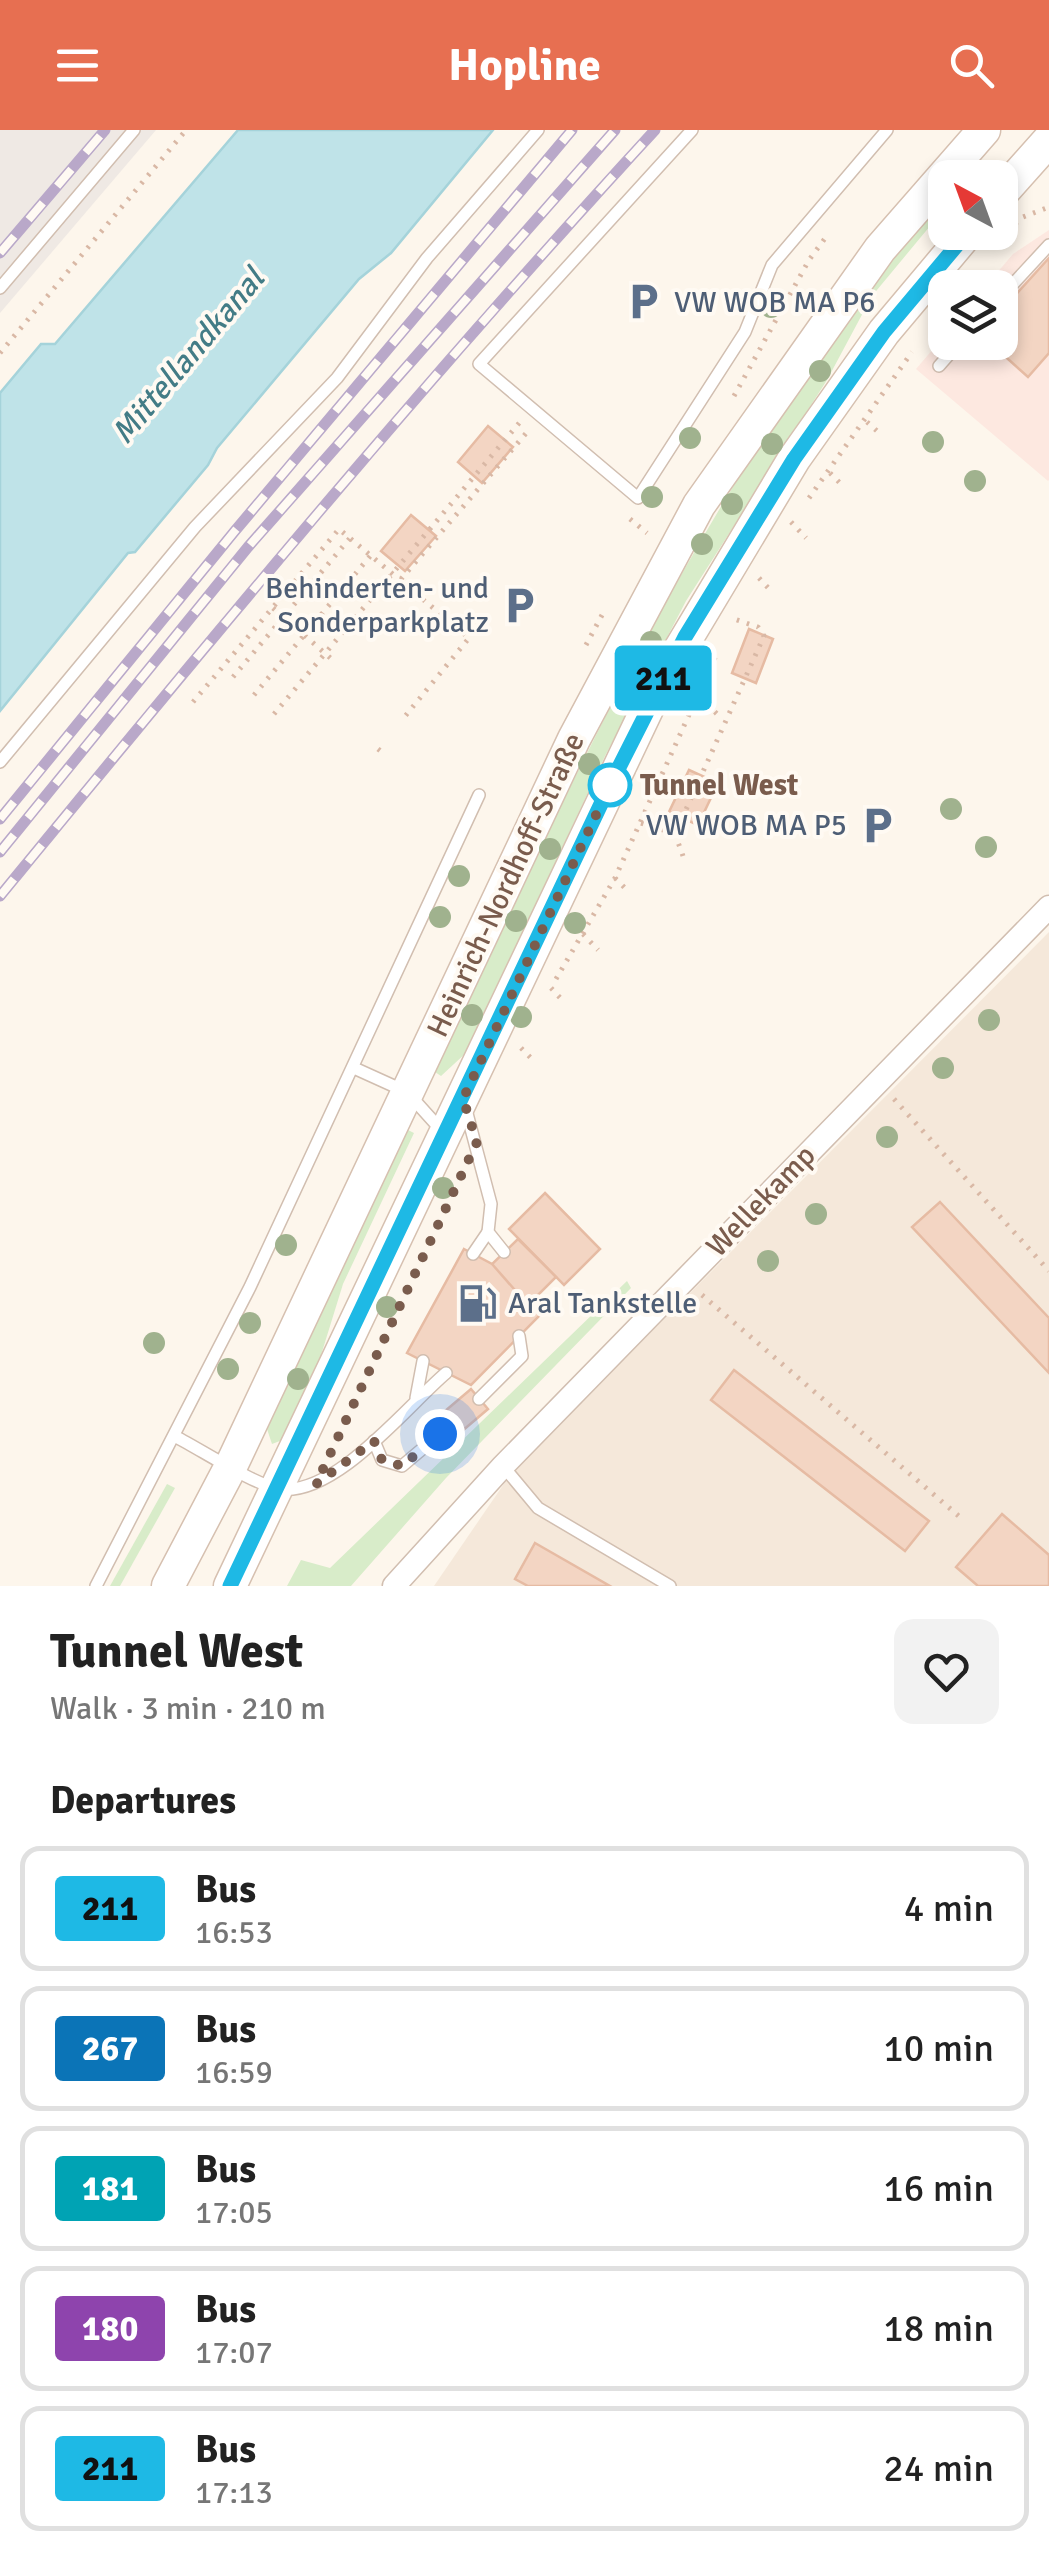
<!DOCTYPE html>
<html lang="en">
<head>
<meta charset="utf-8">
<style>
	body { margin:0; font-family:Signika,sans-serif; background:#f2f2f2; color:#222; height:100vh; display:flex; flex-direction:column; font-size:38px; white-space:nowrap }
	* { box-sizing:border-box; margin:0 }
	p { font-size:32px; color:#767676 }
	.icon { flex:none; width:55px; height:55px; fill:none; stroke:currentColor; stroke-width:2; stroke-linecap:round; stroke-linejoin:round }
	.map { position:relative; height:1456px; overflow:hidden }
	.details { display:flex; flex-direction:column; background:#fff; flex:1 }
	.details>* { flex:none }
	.badge { padding:0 20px; border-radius:8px; font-size:35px; line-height:65px }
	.needle { width:65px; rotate:319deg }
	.fabs { position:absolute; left:928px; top:30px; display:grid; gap:20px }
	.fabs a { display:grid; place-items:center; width:90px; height:90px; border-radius:20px; background:#fff; box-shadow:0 5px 15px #0003; font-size:50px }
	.you { position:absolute; width:50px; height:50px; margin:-25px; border:8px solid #fff; border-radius:50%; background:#1a73e8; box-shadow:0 0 0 15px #1a73e833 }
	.map>.badge { position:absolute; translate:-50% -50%; box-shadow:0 0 0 5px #fff }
	h2 { padding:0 50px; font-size:38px; line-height:90px }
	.round { display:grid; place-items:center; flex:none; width:105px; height:105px; border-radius:20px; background:#f2f2f2 }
	.head { display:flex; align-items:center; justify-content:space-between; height:170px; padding:0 50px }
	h1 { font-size:48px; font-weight:700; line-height:75px }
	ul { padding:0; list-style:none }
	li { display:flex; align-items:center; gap:30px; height:125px; margin:0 20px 15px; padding:0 30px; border:5px solid #e0e0e0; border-radius:20px }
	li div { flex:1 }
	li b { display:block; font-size:38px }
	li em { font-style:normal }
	li .badge { min-width:110px; font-weight:700; text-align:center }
	header { display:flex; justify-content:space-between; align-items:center; height:130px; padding:0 50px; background:#e76f51; color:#fff; font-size:45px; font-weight:700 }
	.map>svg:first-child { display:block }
	.residential { fill:#f5e8da }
	.commercial { fill:#fde8e0 }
	.industrial { fill:#efe9e4 }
	.green { fill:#d8ecc9 }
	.water { fill:#bfe3e8; stroke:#a5d3da; stroke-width:2.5 }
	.building { fill:#f3d5c3; stroke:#e6bba3; stroke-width:2.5 }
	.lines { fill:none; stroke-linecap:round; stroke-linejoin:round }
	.service-casing { stroke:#d1beb0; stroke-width:14 }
	.minor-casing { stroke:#d1beb0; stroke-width:25 }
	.secondary-casing { stroke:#d6c0b0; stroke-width:35 }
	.path { stroke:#d9b8a5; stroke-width:5; stroke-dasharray:2.5 8; stroke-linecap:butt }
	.service { stroke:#fff; stroke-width:11 }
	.minor { stroke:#fff; stroke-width:22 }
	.secondary { stroke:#fff; stroke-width:32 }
	.rail-casing { stroke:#b9a8c9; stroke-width:11 }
	.rail { stroke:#fffaf3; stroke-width:8; stroke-dasharray:22; stroke-linecap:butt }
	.tree { fill:#a0b28e }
	.line-casing { stroke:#fff; stroke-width:22 }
	.line { stroke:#1eb9e5; stroke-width:15 }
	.walk { stroke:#7a5c4d; stroke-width:10; stroke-dasharray:0 18 }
	.stop-dot { fill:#fff; stroke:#1eb9e5; stroke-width:5 }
	.labels { text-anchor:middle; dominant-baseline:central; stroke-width:8; stroke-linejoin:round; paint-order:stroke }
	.service-label { font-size:30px; fill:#4e5e75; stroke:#fffaf3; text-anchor:start }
	.stop-label { font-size:30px; font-weight:bold; fill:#7a5c4d; stroke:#fffaf3; text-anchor:start }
	.street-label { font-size:30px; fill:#7a5c4d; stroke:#fffaf3 }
	.water-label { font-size:32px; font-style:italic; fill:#437c86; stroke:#fffaf3 }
</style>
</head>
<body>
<header><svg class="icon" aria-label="menu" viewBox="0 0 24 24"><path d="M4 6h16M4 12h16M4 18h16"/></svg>Hopline<svg class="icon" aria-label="search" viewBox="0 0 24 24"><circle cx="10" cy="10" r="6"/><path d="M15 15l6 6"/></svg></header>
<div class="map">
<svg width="1049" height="1456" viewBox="0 0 1049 1456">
	<rect width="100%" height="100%" fill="#fdf6ec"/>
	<path class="residential" d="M1049,802V1456H434L512,1342Z"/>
	<path class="commercial" d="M1049,100V350L1048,351L916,239L945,205V212H1000V158L985,157L1013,124Z"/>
	<path class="industrial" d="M0,0H156L0,183Z"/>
	<g class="green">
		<path d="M945,66V78L872,166L827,250L686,471L605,626L467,922L441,946L435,942C579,635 718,323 945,66Z"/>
		<path d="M408,1000L414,1003L343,1154L313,1251L285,1309L272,1314L267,1299Z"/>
		<path d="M627,1151L631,1158L446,1348L351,1456H287L301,1430L330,1438Z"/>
		<path d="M167,1354L175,1358L120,1456H110Z"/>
	</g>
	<path class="water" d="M238,0H493L391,123L359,149L217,318L208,335L135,422L128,423L0,581V263L41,214H55Z"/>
	<g class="building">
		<path d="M1049,128V223L1028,247L989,212H1000V182Z"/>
		<path d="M488,296L513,317L482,353L458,332Z"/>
		<path d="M411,385L436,406L405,441L381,421Z"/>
		<path d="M749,499L773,509L756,553L732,543Z"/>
		<path d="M689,640L718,653L698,695L669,682Z"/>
		<path d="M545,1063L600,1119L564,1155L509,1099Z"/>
		<path d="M940,1072L1049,1188V1243L912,1097Z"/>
		<path d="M518,1109L556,1147L528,1175L489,1137Z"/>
		<path d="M464,1119L492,1134L528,1175L537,1166L547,1178L471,1255L407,1223Z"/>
		<path d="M734,1240L929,1391L905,1421L711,1270Z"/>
		<path d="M471,1259L488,1279L448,1313L431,1293Z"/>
		<path d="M1002,1384L1049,1425V1456H978L956,1437Z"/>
		<path d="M535,1413L610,1456H528L515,1449Z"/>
	</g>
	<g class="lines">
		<defs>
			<g id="service">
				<path d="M692,0L479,234L638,368L745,202L772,135L887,0"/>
				<path d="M0,158L134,0"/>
				<path d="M1000,168L1049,115"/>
				<path d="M939,236L960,212"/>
				<path d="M0,632L195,397L337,248L427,128L538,0"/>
				<path d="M354,938L407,962L443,1002"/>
				<path d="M465,976L491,1074L488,1102L504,1122"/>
				<path d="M473,1124L488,1102"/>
				<path d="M416,1268L423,1231"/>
				<path d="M479,1269L522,1226L519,1206"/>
				<path d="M176,1307C200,1319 256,1356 280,1359C336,1366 406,1277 446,1243"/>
				<path d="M374,1311L382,1330L402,1336L440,1304"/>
				<path d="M503,1336L538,1378L670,1456"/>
				<path d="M96,1456L250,1157L479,665"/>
			</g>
			<path id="minor" d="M394,1456L503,1336L1049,777"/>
			<g id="secondary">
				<path d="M1000,65L1049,10"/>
				<path d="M168,1456L231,1336L574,609L699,375L880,119L984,0"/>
				<path d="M230,1456L658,556L794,329L884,202L968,102"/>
			</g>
		</defs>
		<use href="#service" class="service-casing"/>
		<use href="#minor" class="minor-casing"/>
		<use href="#secondary" class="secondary-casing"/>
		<g class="path">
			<path d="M999,107L1023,87L1049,77"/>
			<path d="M0,223L186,0"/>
			<path d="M734,266L809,130L829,103"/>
			<path d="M867,292L877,301"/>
			<path d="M830,343L840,353"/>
			<path d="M809,368L912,222"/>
			<path d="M630,389L647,403"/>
			<path d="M791,392L806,408"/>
			<path d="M759,448L772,462"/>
			<path d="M401,449L528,301"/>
			<path d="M273,478L335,532"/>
			<path d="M586,515L602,485"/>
			<path d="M233,547L350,408"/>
			<path d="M254,565L371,425"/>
			<path d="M700,567L721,588"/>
			<path d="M193,572L339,399L469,508L402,590"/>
			<path d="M274,584L520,292"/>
			<path d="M378,619L383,623"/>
			<path d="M641,693L675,704L764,506L758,497L731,488"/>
			<path d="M675,704L683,726"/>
			<path d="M615,748L629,762"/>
			<path d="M583,804L598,820"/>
			<path d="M556,849L615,748L717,523"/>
			<path d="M551,858L565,873"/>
			<path d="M521,918L535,932"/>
			<path d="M894,969L1049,1141"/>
			<path d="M702,1165L961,1388"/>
		</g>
		<use href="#service" class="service"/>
		<use href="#minor" class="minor"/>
		<use href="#secondary" class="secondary"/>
		<defs>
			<g id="rail">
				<path d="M0,123L105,0"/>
				<path d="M0,689L234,402L572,0"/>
				<path d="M0,722L248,417L615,0"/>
				<path d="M0,766C213,506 427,248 655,0"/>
			</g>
		</defs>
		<use href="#rail" class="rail-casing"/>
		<use href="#rail" class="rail"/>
	</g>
	<g class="tree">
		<circle cx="771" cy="177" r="11"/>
		<circle cx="820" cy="241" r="11"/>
		<circle cx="690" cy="308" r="11"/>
		<circle cx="933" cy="312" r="11"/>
		<circle cx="772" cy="314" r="11"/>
		<circle cx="975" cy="351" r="11"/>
		<circle cx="652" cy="367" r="11"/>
		<circle cx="732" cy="374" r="11"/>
		<circle cx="702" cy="414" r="11"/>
		<circle cx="651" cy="512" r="11"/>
		<circle cx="589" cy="634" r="11"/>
		<circle cx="951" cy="679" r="11"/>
		<circle cx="986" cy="717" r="11"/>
		<circle cx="550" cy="719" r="11"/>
		<circle cx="459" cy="746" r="11"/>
		<circle cx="440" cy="787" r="11"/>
		<circle cx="516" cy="791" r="11"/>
		<circle cx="575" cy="793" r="11"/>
		<circle cx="472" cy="885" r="11"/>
		<circle cx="521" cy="887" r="11"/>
		<circle cx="989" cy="890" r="11"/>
		<circle cx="943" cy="938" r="11"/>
		<circle cx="887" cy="1007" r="11"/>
		<circle cx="443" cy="1058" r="11"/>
		<circle cx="816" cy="1084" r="11"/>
		<circle cx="286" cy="1115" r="11"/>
		<circle cx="768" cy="1131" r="11"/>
		<circle cx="387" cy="1177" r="11"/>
		<circle cx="250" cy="1193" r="11"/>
		<circle cx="154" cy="1213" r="11"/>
		<circle cx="228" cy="1239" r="11"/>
		<circle cx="298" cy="1249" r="11"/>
	</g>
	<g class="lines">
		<defs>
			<path id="line" d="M230,1456L610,655L685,507L794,329L884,202L968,102"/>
		</defs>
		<use href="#line" class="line-casing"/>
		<use href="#line" class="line"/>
		<path class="walk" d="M440,1304L402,1336L382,1330L374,1311L316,1354L477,1012L463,969L610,655"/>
	</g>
	<defs>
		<symbol id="parking-bare" viewBox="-9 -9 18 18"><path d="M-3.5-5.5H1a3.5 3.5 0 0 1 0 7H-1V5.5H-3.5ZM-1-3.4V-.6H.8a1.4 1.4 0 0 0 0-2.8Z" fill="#5c6f8a" stroke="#fffaf3" stroke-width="2.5" paint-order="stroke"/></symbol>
		<symbol id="fuel-bare" viewBox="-9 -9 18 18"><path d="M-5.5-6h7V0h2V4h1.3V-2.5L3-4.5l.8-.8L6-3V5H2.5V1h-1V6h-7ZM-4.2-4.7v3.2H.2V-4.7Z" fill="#5c6f8a" stroke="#fffaf3" stroke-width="2.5" paint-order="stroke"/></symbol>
	</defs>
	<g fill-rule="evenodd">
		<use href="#parking-bare" x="616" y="144" width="55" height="55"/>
		<use href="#parking-bare" x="492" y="448" width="55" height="55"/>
		<use href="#parking-bare" x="850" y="668" width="55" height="55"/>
		<use href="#fuel-bare" x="450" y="1146" width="55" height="55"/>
	</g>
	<circle class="stop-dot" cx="610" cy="655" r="20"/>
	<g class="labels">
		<g class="service-label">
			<text x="674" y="172">VW WOB MA P6</text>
			<text x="489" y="458" text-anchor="end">Behinderten- und<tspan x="489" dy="34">Sonderparkplatz</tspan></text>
			<text x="847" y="695" text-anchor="end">VW WOB MA P5</text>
			<text x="508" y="1173">Aral Tankstelle</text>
		</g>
		<g class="stop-label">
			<text x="640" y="655">Tunnel West</text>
		</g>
		<g class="street-label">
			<text transform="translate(506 755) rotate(-65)">Heinrich-Nordhoff-Straße</text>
			<text transform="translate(761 1071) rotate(-46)">Wellekamp</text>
		</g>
		<g class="water-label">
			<text transform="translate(188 226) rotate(-50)">Mittellandkanal</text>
		</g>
	</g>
</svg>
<div class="fabs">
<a><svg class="needle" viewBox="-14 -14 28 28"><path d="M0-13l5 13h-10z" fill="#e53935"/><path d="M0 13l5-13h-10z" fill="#767676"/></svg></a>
<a><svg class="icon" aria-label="layers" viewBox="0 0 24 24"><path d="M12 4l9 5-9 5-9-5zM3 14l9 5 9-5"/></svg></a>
</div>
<div class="you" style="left:440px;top:1304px"></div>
<b class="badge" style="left:663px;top:548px;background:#1eb9e5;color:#111">211</b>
</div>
<section class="details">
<div class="head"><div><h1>Tunnel West</h1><p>Walk · 3 min · 210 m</p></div><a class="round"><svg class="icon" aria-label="heart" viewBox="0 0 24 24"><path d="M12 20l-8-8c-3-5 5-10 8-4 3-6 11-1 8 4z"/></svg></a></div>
<h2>Departures</h2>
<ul>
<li><span class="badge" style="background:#1eb9e5;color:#111">211</span><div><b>Bus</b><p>16:53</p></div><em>4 min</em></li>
<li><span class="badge" style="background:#0b74b7;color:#fff">267</span><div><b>Bus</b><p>16:59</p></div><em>10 min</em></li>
<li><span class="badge" style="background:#00a3b4;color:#fff">181</span><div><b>Bus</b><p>17:05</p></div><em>16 min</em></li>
<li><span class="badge" style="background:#8e44ad;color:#fff">180</span><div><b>Bus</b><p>17:07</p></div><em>18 min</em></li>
<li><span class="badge" style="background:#1eb9e5;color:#111">211</span><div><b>Bus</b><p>17:13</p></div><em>24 min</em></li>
</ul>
</section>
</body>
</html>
